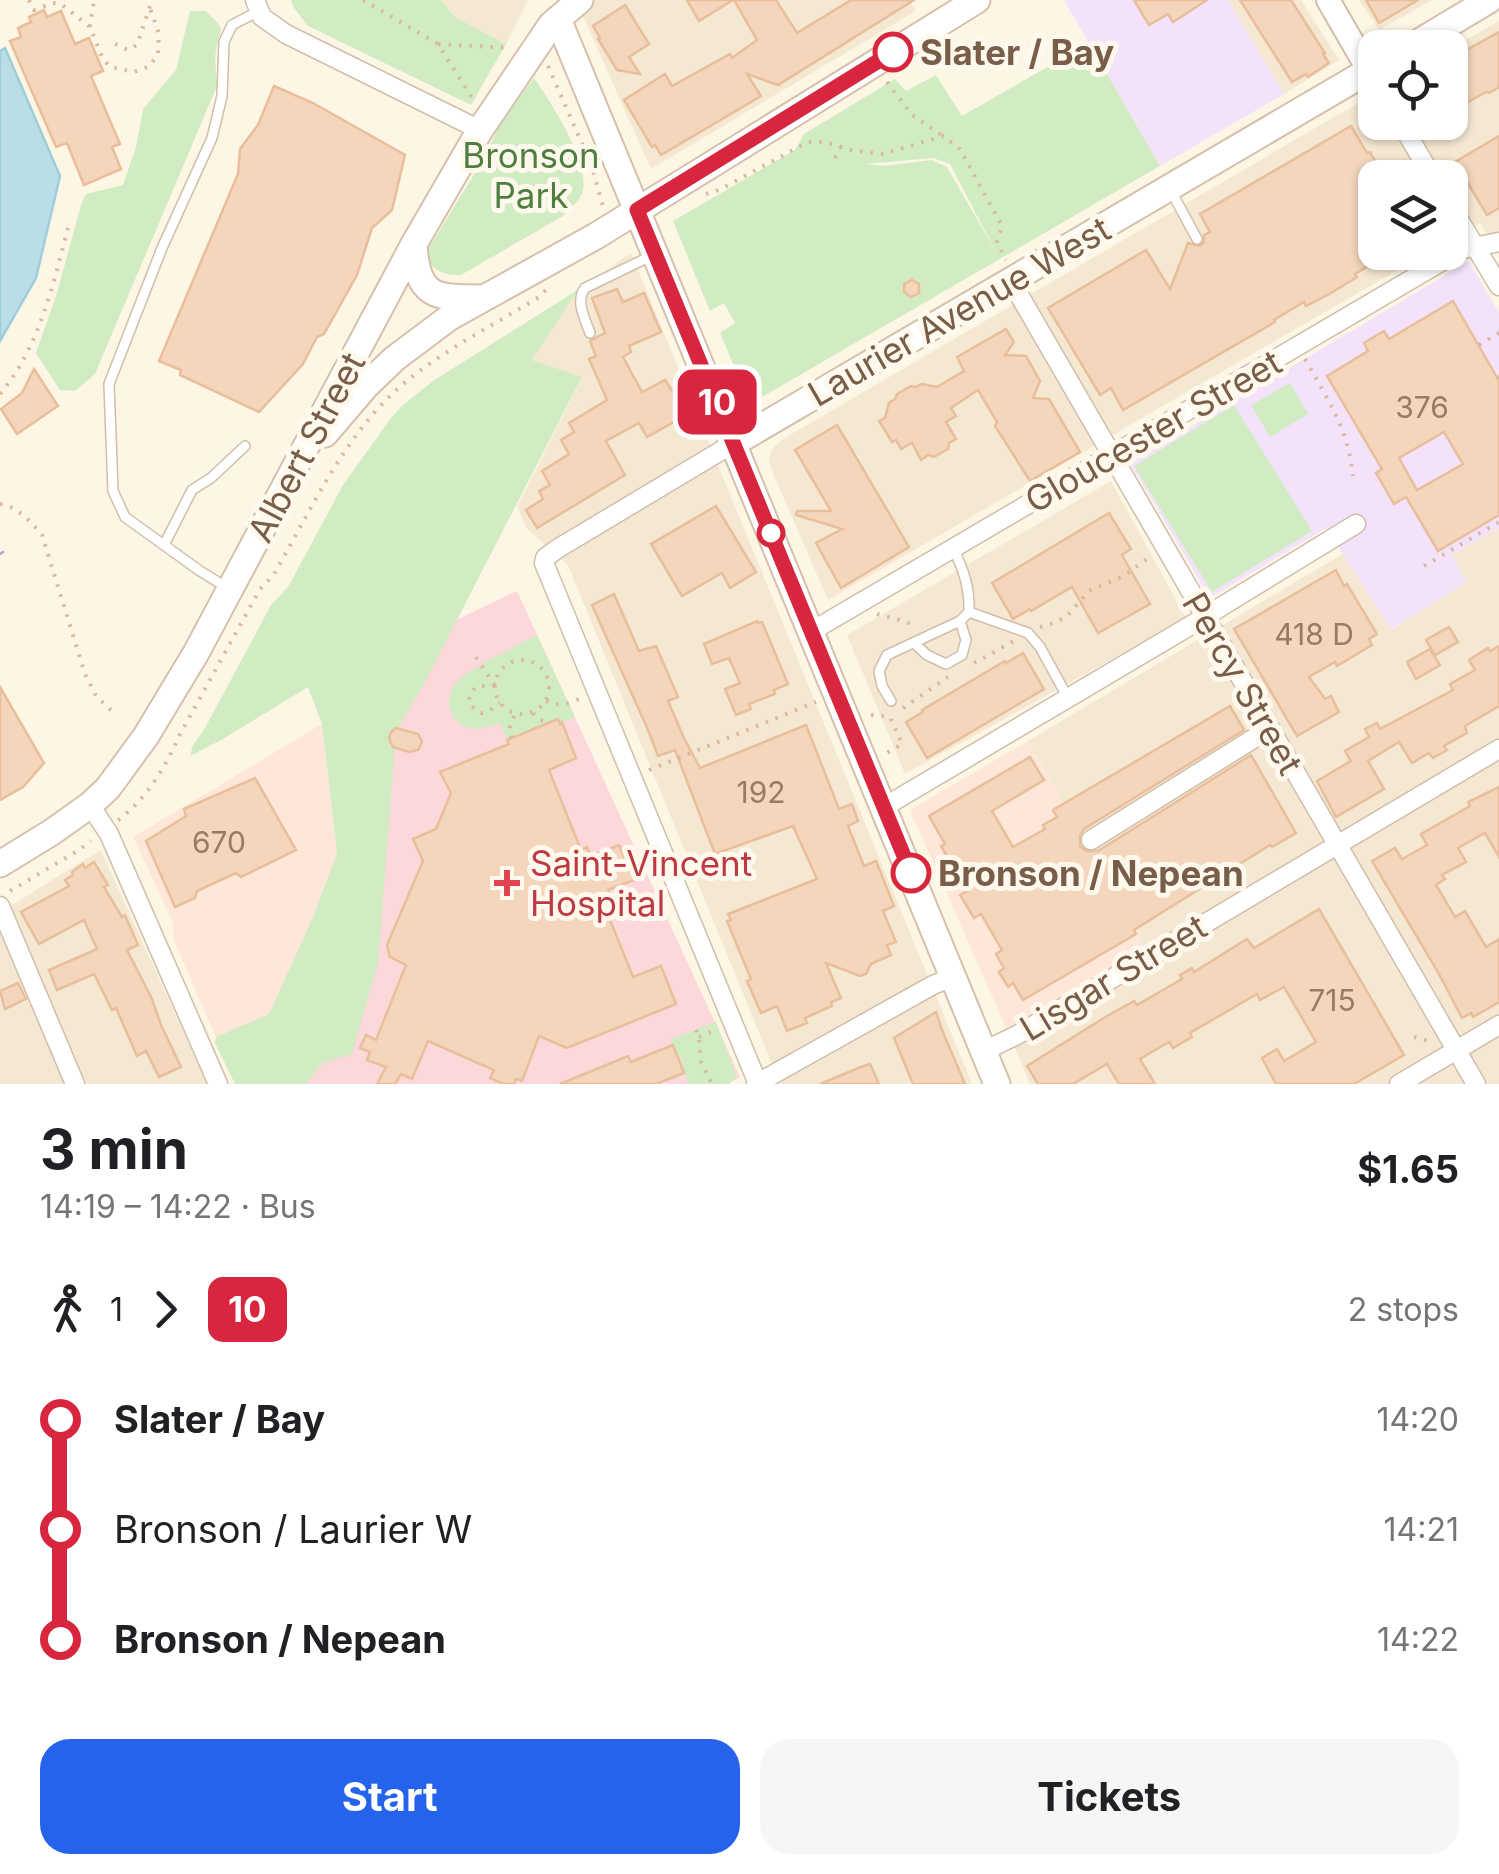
<!DOCTYPE html>
<html lang="en">
<head>
<meta charset="utf-8">
<style>
	body { margin:0; font-family:Inter,sans-serif; background:#f6f6f6; color:#202124; height:100vh; display:flex; flex-direction:column; font-size:38px; white-space:nowrap }
	* { box-sizing:border-box; margin:0 }
	p { font-size:32px; color:#757577 }
	.icon { flex:none; width:55px; height:55px; fill:none; stroke:currentColor; stroke-width:2; stroke-linecap:round; stroke-linejoin:round }
	.map { position:relative; height:1084px; overflow:hidden }
	.sheet { display:flex; flex-direction:column; background:#fff; flex:1 }
	.sheet>* { flex:none }
	.badge { padding:0 20px; border-radius:15px; font-size:35px; line-height:65px }
	.fabs { position:absolute; left:1358px; top:30px; display:grid; gap:20px }
	.fabs a { display:grid; place-items:center; width:110px; height:110px; border-radius:20px; background:#fff; box-shadow:0 2px 8px #0004; font-size:50px }
	.map>.badge { position:absolute; translate:-50% -50%; box-shadow:0 0 0 5px #fff }
	.legs { display:flex; align-items:center; gap:15px; height:110px; padding:0 40px; font-size:32px }
	.legs p { margin-inline-start:auto }
	.overview { display:flex; align-items:center; justify-content:space-between; height:170px; padding:0 40px }
	h1 { font-size:55px; font-weight:700; line-height:75px }
	.primary-button { display:flex; gap:20px; margin-top:auto; padding:20px 40px }
	.primary-button a { flex:1; height:115px; border-radius:30px; background:#2563eb; color:#fff; font-size:40px; font-weight:700; line-height:115px; text-align:center }
	.primary-button a+a { background:#f6f6f6; color:#202124 }
	ul { padding:0 40px; list-style:none }
	li { display:flex; align-items:center; gap:35px; height:110px; font-size:38px }
	li i { display:grid; place-items:center; width:15px; height:100%; margin:0 12px; background:currentColor }
	li i::after { content:''; width:25px; height:25px; margin:-12px; border:8px solid; border-radius:50%; background:#fff }
	li p { margin-inline-start:auto }
	li:first-child i { background:linear-gradient(#0000 50%,currentColor 0) }
	li:last-child i { background:linear-gradient(currentColor 50%,#0000 0) }
	.map>svg:first-child { display:block }
	.residential { fill:#f5e8d3 }
	.commercial { fill:#fee6d9 }
	.education { fill:#f3e2fa }
	.medical { fill:#fcd8da }
	.green { fill:#d1ecc3; fill-rule:evenodd }
	.water { fill:#b9dee8; stroke:#9ecddb; stroke-width:2.5 }
	.building { fill:#f4d6bc; stroke:#e8be9b; stroke-width:2.5; fill-rule:evenodd }
	.lines { fill:none; stroke-linecap:round; stroke-linejoin:round }
	.service-casing { stroke:#d0beab; stroke-width:12 }
	.minor-casing { stroke:#d0beab; stroke-width:21 }
	.tertiary-casing { stroke:#d0beab; stroke-width:26 }
	.secondary-casing { stroke:#d5c0ab; stroke-width:29 }
	.path { stroke:#d9b99e; stroke-width:4; stroke-dasharray:2.5 8; stroke-linecap:butt }
	.service { stroke:#fff; stroke-width:9 }
	.minor { stroke:#fff; stroke-width:18 }
	.tertiary { stroke:#fff; stroke-width:22 }
	.secondary { stroke:#fff; stroke-width:25 }
	.tram { stroke:#b9a3c8; stroke-width:2.5 }
	.line-1-casing { stroke:#fff; stroke-width:22 }
	.line-1 { stroke:#d7263d; stroke-width:15 }
	.stop-1-dot { fill:#fff; stroke:#d7263d; stroke-width:5 }
	.health-dot { fill:#e0444e; stroke:#fff9ed; stroke-width:4 }
	.labels { text-anchor:middle; dominant-baseline:central; stroke-width:10; stroke-linejoin:round; paint-order:stroke }
	.number-label { font-size:30px; fill:#977b66 }
	.stop-label { font-size:35px; font-weight:bold; fill:#785d49; stroke:#fff9ed; text-anchor:start }
	.park-label { font-size:35px; fill:#4e7f40; stroke:#fff9ed }
	.street-label { font-size:35px; fill:#785d49; stroke:#fff9ed }
	.health-label { font-size:35px; fill:#be3a42; stroke:#fff9ed; text-anchor:start }
</style>
</head>
<body>
<div class="map">
<svg width="1499" height="1084" viewBox="0 0 1499 1084">
	<rect width="100%" height="100%" fill="#fdf6e5"/>
	<g class="residential">
		<path d="M441,0H528L506,44L455,17Z"/>
		<path d="M576,0H910L916,11L651,169Z"/>
		<path d="M1228,0H1301L1339,60L1284,94Z"/>
		<path d="M1359,0H1432L1379,30Z"/>
		<path d="M1499,21V255L1480,223L1450,239V178H1375V252L1427,253L828,600L772,471L769,460L772,449L783,439L1375,93V122H1450V49Z"/>
		<path d="M631,253L972,1084H780L568,565L527,529L517,507L582,378L532,360L579,289Z"/>
		<path d="M1111,481L1186,618L905,774L847,635Z"/>
		<path d="M1499,528V1084H1030L1015,1048L1156,966L1028,741L1344,553L1392,629L1466,583L1452,555Z"/>
		<path d="M101,851L207,1084H0V913L82,861Z"/>
	</g>
	<g class="commercial">
		<path d="M322,724L337,853L313,917L269,1015L216,1037L174,941L173,922L133,837Z"/>
		<path d="M1028,741L1157,967L1015,1048L910,810Z"/>
	</g>
	<g class="education">
		<path d="M1064,0H1228L1284,94L1160,166Z"/>
		<path d="M1469,261L1499,313V528L1452,555L1466,583L1391,629L1326,528L1210,598L1130,463Z"/>
	</g>
	<path class="medical" d="M517,591L740,1077L728,1084H306L412,641Z"/>
	<g class="green">
		<path d="M291,0H441L455,17L506,44L471,105L308,26L294,8Z"/>
		<path d="M190,11H206C227,32 221,25 216,50C214,61 217,75 217,86L95,374L75,391L60,390L36,353L57,293L81,205L86,194L123,185L136,147L143,109L176,70Z"/>
		<path d="M1089,43L1160,166L750,404L720,333L735,323L724,303L710,311L673,221L795,150L804,134L895,79L906,91L936,75L962,116ZM933,158L950,164L996,252L947,167L931,160L884,166L865,164Z"/>
		<path d="M534,78C550,100 589,162 583,190C581,200 570,209 563,216L461,275C444,276 428,270 427,251L484,158L501,122Z"/>
		<path d="M579,289L532,360L582,377L425,682L396,732L378,963L352,1054L323,1063L306,1084H235L215,1043L216,1037L269,1014L313,917L337,853L322,724L308,687L223,739L190,756L193,745L205,728L271,605L288,587L343,485L391,418L403,405L433,381Z"/>
		<path d="M1290,383L1308,414L1270,437L1251,405Z"/>
		<path d="M1234,405L1312,531L1212,592L1134,466Z"/>
		<path d="M537,635L575,717L518,740L516,736L507,740L500,723C485,728 469,734 456,720C447,710 447,695 455,684C468,668 517,646 537,635Z"/>
		<path d="M716,1022L737,1077L728,1084H689L679,1061L683,1059L681,1056L678,1057L671,1039Z"/>
	</g>
	<path class="water" d="M5,48L60,176L36,278L0,341V51Z"/>
	<g class="building">
		<path d="M687,0H733L699,21Z"/>
		<path d="M734,0H776L797,33L851,0H914L778,85L747,74L761,96L661,155L655,145L652,147L624,100L665,74L672,86L730,54L732,58L757,40Z"/>
		<path d="M1134,0H1207L1173,22L1168,14L1149,25Z"/>
		<path d="M1240,0H1291L1325,53L1323,54L1329,63L1308,77L1306,74L1292,82Z"/>
		<path d="M1366,0H1418L1379,23Z"/>
		<path d="M625,5L649,44L629,57L640,74L617,70L598,39L600,38L593,26Z"/>
		<path d="M44,10L47,17L61,11L75,44L89,38L103,71L91,76L120,144L112,147L121,169L84,185L67,143L56,147L10,41L21,37L18,28L31,22L29,17Z"/>
		<path d="M1499,32V87L1489,93L1486,92L1450,112V63L1460,57L1461,53Z"/>
		<path d="M274,86L313,103L405,155L392,210L372,228L357,275L324,334L317,337L303,364L259,412L180,375L181,370L159,361L238,174L240,149L258,125Z"/>
		<path d="M1351,126L1367,153L1370,152L1385,178H1375V262L1355,274L1357,277L1331,293L1306,306L1304,302L1274,320L1275,322L1123,410L1111,388L1100,395L1048,308L1146,250L1170,289L1188,243L1200,246L1204,242V235L1210,232L1200,214Z"/>
		<path d="M1499,136V208L1487,215L1455,162Z"/>
		<path d="M912,280L919,284V293L911,297L904,292V284Z"/>
		<path d="M617,289L623,302L644,293L661,332L629,346L631,352L623,357L642,392L665,380L680,403L678,404L681,409L675,412L679,419L647,437L639,423L606,441L625,475L537,528L526,510L543,499L539,491L550,485L542,471L569,454L561,440L574,432L569,423L607,400L589,359L596,356L590,341L605,333L592,298Z"/>
		<path d="M1453,301L1499,381V515L1438,551L1406,497L1394,504L1376,473L1382,469L1327,376L1368,351L1364,343L1384,331L1389,339ZM1444,432L1463,464L1417,490L1399,458Z"/>
		<path d="M1006,329L1014,342L1005,355L1026,356L1040,381L1033,398L1049,399L1080,452L1030,481L995,426L997,422L978,390L951,408L956,416L946,422L956,439L949,443L948,449L934,457L928,455L921,460L912,443L901,449L896,440L892,442L879,421L885,418L889,403L895,399L897,394L911,386L916,387L922,384L937,387L964,371L957,357Z"/>
		<path d="M34,369L58,406L17,434L1,409L22,393Z"/>
		<path d="M837,425L909,547L841,588L816,543L842,529L796,515L797,511H831L795,450Z"/>
		<path d="M716,506L756,572L730,588L722,573L682,596L651,544Z"/>
		<path d="M1109,513L1131,549L1122,555L1150,604L1098,633L1072,587L1031,611L1030,609L1013,619L992,583Z"/>
		<path d="M1336,570L1344,586L1347,584L1377,634L1369,639L1372,645L1337,666L1335,662L1309,677L1325,699L1331,696L1339,712L1297,736L1234,629Z"/>
		<path d="M614,594L639,651L656,646L678,697L668,701L684,738L700,768L806,725L839,809L852,804L858,821L848,826L864,866L876,861L894,906L883,911L896,942L887,945L891,955L871,964L866,974L860,976L826,963L841,998L831,1002L832,1006L805,1018L807,1023L787,1031L777,1006L761,1013L747,981L751,979L727,921L731,920L728,914L817,879L793,826L715,854L675,750L658,756L648,730L592,605Z"/>
		<path d="M757,621L758,623L762,622L788,684L774,690L775,694L749,704L751,709L736,715L725,689L740,683L729,658L712,664L704,644Z"/>
		<path d="M1449,627L1458,642L1435,655L1426,640Z"/>
		<path d="M1499,646V706L1465,726L1467,733L1444,746L1447,750L1433,758L1429,753L1412,763L1399,742L1368,761L1384,789L1336,817L1317,781L1351,761L1345,751L1369,737L1365,729L1377,723L1380,729L1453,690L1450,684L1475,670L1469,660L1488,648L1490,651Z"/>
		<path d="M1430,649L1440,665L1416,679L1407,662Z"/>
		<path d="M1023,653L1044,689L927,758L906,722L923,712L922,710L1005,661L1006,663Z"/>
		<path d="M0,687L44,763L23,787L0,800Z"/>
		<path d="M1230,706L1244,730L1084,829L1080,835V846L1086,851H1098L1251,755L1296,833L1272,847L1270,845L1134,930L1136,934L1023,1000L1013,983L1008,987L999,972L1004,968L996,954L1002,950L981,914L974,918L960,895L967,891L941,846L945,844L929,816L1030,757L1044,780L992,811L1013,847L1045,829L1043,825L1057,817L1053,810Z"/>
		<path d="M558,719L560,724L562,722L576,758L549,770L581,850L587,847L591,856L619,845L634,880L608,890L610,894H606L611,908L606,910L633,977L661,966L676,1004L567,1048L539,1036L522,1081L516,1079L514,1084H504L490,1078L494,1070L428,1041L412,1079L401,1074L395,1084H377L386,1067L367,1060L370,1052L360,1048L366,1035L376,1040L406,965L390,957L387,945L423,861L413,839L436,829L451,793L440,772L509,744L507,740Z"/>
		<path d="M396,728L418,734L422,742L418,750L409,752L393,747L389,738L391,732Z"/>
		<path d="M255,778L296,850L241,877L236,873L197,891L195,898L175,907L146,841L186,816L184,809Z"/>
		<path d="M1499,787V857L1485,833L1458,848L1466,862L1442,875L1445,879L1436,885L1455,917L1465,911L1486,947L1499,939V1002L1473,1017L1471,1013L1462,1018L1439,974L1372,861L1395,848L1402,859L1427,845L1421,834L1470,806L1468,802Z"/>
		<path d="M94,862L108,885L104,887L122,917L125,915L138,945L127,950L152,999L161,1025L181,1067L159,1077L146,1051L137,1056L116,1008L112,1010L94,974L57,990L49,970L97,949L84,920L39,944L21,912L69,886L65,880L73,875L72,872L83,864L85,868Z"/>
		<path d="M1319,909L1404,1055L1354,1084H1276L1262,1058L1277,1049L1284,1061L1316,1042L1284,987L1260,1000L1257,994L1190,1033L1192,1037L1173,1048L1169,1042L1140,1059L1155,1084H1119L1107,1064L1073,1084H1038L1027,1066L1107,1016L1134,1001L1137,1005L1175,983L1182,979L1180,975L1192,968L1194,972L1247,939L1254,948Z"/>
		<path d="M18,983L26,999L5,1009L0,991Z"/>
		<path d="M936,1012L942,1030L965,1084H913L894,1038Z"/>
		<path d="M673,1045L684,1073L656,1084H560L628,1056L631,1062Z"/>
		<path d="M870,1064L879,1084H820L861,1067Z"/>
	</g>
	<g class="lines">
		<defs>
			<g id="service">
				<path d="M1171,191L1197,239"/>
				<path d="M590,333C585,319 575,301 585,288L653,255"/>
				<path d="M164,545L192,490L211,478L245,446"/>
				<path d="M226,587L200,571L125,517L113,491L109,384L162,248L212,138L222,96L224,42L232,25L259,11"/>
				<path d="M969,612L1028,633L1040,647L1068,698"/>
				<path d="M914,643L927,655L946,664L962,655L966,640L960,621"/>
				<path d="M891,701L882,686L879,671L887,655L960,621L969,612C970,589 964,569 953,549"/>
			</g>
			<g id="minor">
				<path d="M255,0L262,17L286,34L480,130"/>
				<path d="M1400,122L1433,178"/>
				<path d="M1450,205L1499,286"/>
				<path d="M1011,281L1476,1084"/>
				<path d="M734,443L557,549L545,558L544,563L758,1084"/>
				<path d="M812,631L1463,249L1499,242"/>
				<path d="M90,805L109,834L218,1084"/>
				<path d="M884,807L1193,624L1356,524"/>
				<path d="M1091,840L1269,729"/>
				<path d="M0,906L75,1084"/>
				<path d="M984,1051L1017,1035L1499,749"/>
				<path d="M756,1084L933,985L953,977"/>
				<path d="M1399,1084L1499,1025"/>
			</g>
			<path id="tertiary" d="M1328,0L1369,71"/>
			<g id="secondary">
				<path d="M558,19L997,1084"/>
				<path d="M1409,48L1489,0"/>
				<path d="M414,244C417,297 434,298 481,298"/>
				<path d="M325,434L366,386L394,359L450,317L596,236L977,0"/>
				<path d="M734,443L1375,67"/>
				<path d="M0,864L52,832L90,805L108,788L146,736L196,653L414,244L480,130L551,25L580,0"/>
			</g>
		</defs>
		<use href="#service" class="service-casing"/>
		<use href="#minor" class="minor-casing"/>
		<use href="#tertiary" class="tertiary-casing"/>
		<use href="#secondary" class="secondary-casing"/>
		<g class="path">
			<path d="M29,0L34,10L53,3L61,4L90,27L102,57L110,67L134,72L150,66L158,53L159,34L150,8"/>
			<path d="M363,0L438,44L474,101"/>
			<path d="M90,27L94,0"/>
			<path d="M115,44L128,50L137,45L152,0"/>
			<path d="M438,44L511,48"/>
			<path d="M548,66L591,164L603,206"/>
			<path d="M887,82L912,115L943,136"/>
			<path d="M835,158L841,147"/>
			<path d="M706,194L719,190L808,142H825L851,150L883,154L943,136L960,149L1002,226L997,242L1006,260"/>
			<path d="M1479,345L1499,333"/>
			<path d="M1305,359C1328,400 1348,428 1353,476"/>
			<path d="M1497,378L1499,377"/>
			<path d="M0,394C39,348 53,285 68,228"/>
			<path d="M0,504C17,506 31,522 42,535L85,674L96,696L114,713"/>
			<path d="M1424,566L1499,522"/>
			<path d="M877,614L907,622L914,627"/>
			<path d="M1040,627L1057,622L1068,615L1089,591L1124,576L1151,556"/>
			<path d="M476,657L495,686"/>
			<circle cx="522" cy="687" r="27"/>
			<path d="M974,663L1014,641"/>
			<path d="M495,686H477C471,692 468,696 470,705L481,713L489,711L500,703"/>
			<path d="M546,701C559,707 567,704 579,699"/>
			<path d="M903,708L948,677"/>
			<path d="M533,713L540,720L549,723"/>
			<path d="M871,715L890,717L902,744L885,754"/>
			<path d="M512,738L509,729L515,714"/>
			<path d="M649,770L816,702"/>
			<path d="M118,820C146,800 166,766 179,736L260,589L273,576C307,517 341,443 391,395C433,355 489,328 539,297L546,290"/>
			<path d="M10,891L79,850L91,841"/>
			<path d="M696,1030L699,1037L701,1062L712,1084"/>
			<path d="M699,1037L718,1029"/>
			<path d="M1414,1037L1429,1041"/>
		</g>
		<use href="#service" class="service"/>
		<use href="#minor" class="minor"/>
		<use href="#tertiary" class="tertiary"/>
		<use href="#secondary" class="secondary"/>
		<path class="tram" d="M0,554L3,552"/>
	</g>
	<g class="lines">
		<defs>
			<path id="line-1" d="M893,52L637,210L911,873"/>
		</defs>
		<use href="#line-1" class="line-1-casing"/>
		<use href="#line-1" class="line-1"/>
	</g>
	<g class="stop-1-dot">
		<circle cx="893" cy="52" r="18"/>
		<circle cx="771" cy="533" r="12"/>
		<circle cx="911" cy="873" r="18"/>
	</g>
	<path class="health-dot" d="M502 868h10v10h10v10h-10v10h-10v-10h-10v-10h10z"/>
	<g class="labels">
		<g class="number-label">
			<text x="1422" y="407">376</text>
			<text x="1314" y="634">418 D</text>
			<text x="761" y="792">192</text>
			<text x="219" y="842">670</text>
			<text x="1332" y="1000">715</text>
		</g>
		<g class="stop-label">
			<text x="920" y="52">Slater / Bay</text>
			<text x="938" y="873">Bronson / Nepean</text>
		</g>
		<g class="park-label">
			<text x="531" y="155">Bronson<tspan x="531" dy="40">Park</tspan></text>
		</g>
		<g class="street-label">
			<text transform="translate(959 311) rotate(-30)">Laurier Avenue West</text>
			<text transform="translate(1153 431) rotate(-30)">Gloucester Street</text>
			<text transform="translate(306 447) rotate(-62)">Albert Street</text>
			<text transform="translate(1243 683) rotate(60)">Percy Street</text>
			<text transform="translate(1113 977) rotate(-31)">Lisgar Street</text>
		</g>
		<g class="health-label">
			<text x="530" y="863">Saint-Vincent<tspan x="530" dy="40">Hospital</tspan></text>
		</g>
	</g>
</svg>
<div class="fabs">
<a><svg class="icon" aria-label="locate" viewBox="0 0 24 24"><circle cx="12" cy="12" r="6"/><path d="M12 2v4M12 18v4M2 12h4M18 12h4"/></svg></a>
<a><svg class="icon" aria-label="layers" viewBox="0 0 24 24"><path d="M12 4l9 5-9 5-9-5zM3 14l9 5 9-5"/></svg></a>
</div>
<b class="badge" style="left:717px;top:402px;background:#d7263d;color:#fff">10</b>
</div>
<section class="sheet">
<div class="overview"><div><h1>3 min</h1><p>14:19 – 14:22 · Bus</p></div><b>$1.65</b></div>
<div class="legs"><svg class="icon" aria-label="walk" viewBox="0 0 24 24"><circle cx="13" cy="4" r="2"/><path d="M13 8l-2 6 4 7M11 14l-3 7M7 12l3-4h3l4 4"/></svg>1<svg class="icon" aria-label="forward" viewBox="0 0 24 24"><path d="M9 5l7 7-7 7"/></svg><b class="badge" style="background:#d7263d;color:#fff">10</b><p>2 stops</p></div>
<ul>
<li><i style="color:#d7263d"></i><b>Slater / Bay</b><p>14:20</p></li>
<li><i style="color:#d7263d"></i><span>Bronson / Laurier W</span><p>14:21</p></li>
<li><i style="color:#d7263d"></i><b>Bronson / Nepean</b><p>14:22</p></li>
</ul>
<div class="primary-button"><a>Start</a><a>Tickets</a></div>
</section>
</body>
</html>
